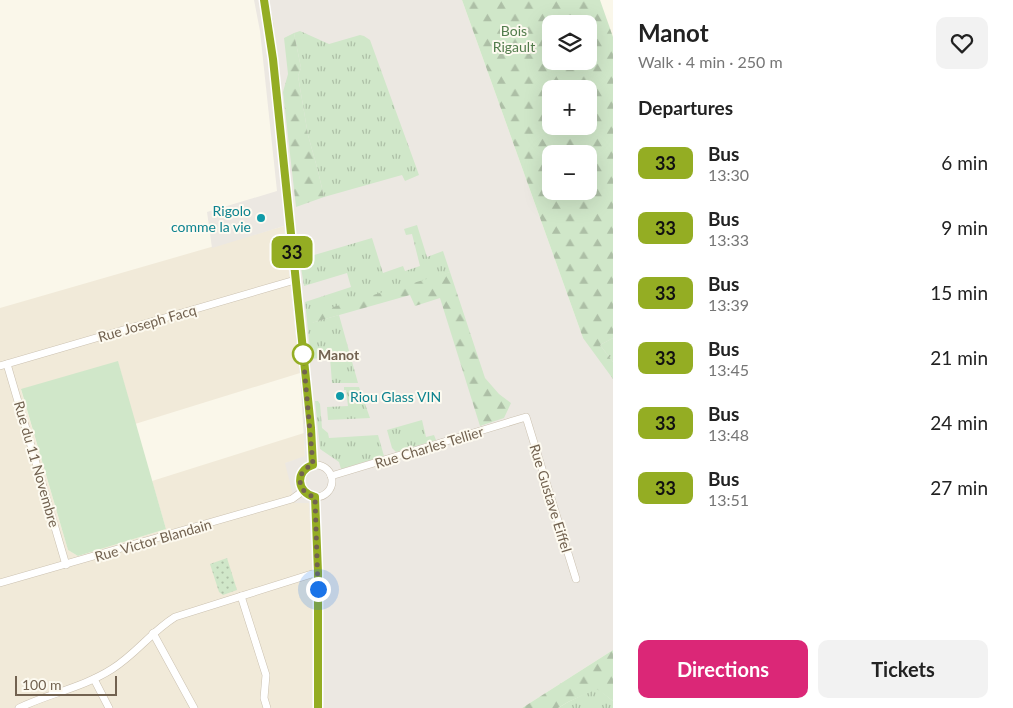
<!DOCTYPE html>
<html lang="en">
<head>
<meta charset="utf-8">
<style>
	body { margin:0; font-family:Lato,sans-serif; background:#f2f2f2; color:#222; height:100vh; display:flex; flex-direction:column; font-size:19px; white-space:nowrap }
	* { box-sizing:border-box; margin:0 }
	p { font-size:16px; color:#767676 }
	.icon { flex:none; width:28px; height:28px; fill:none; stroke:currentColor; stroke-width:2; stroke-linecap:round; stroke-linejoin:round }
	.map { position:relative; flex:1; overflow:hidden }
	.details { display:flex; flex-direction:column; background:#fff; width:400px }
	.details>* { flex:none }
	.badge { padding:0 10px; border-radius:8px; font-size:18px; line-height:32px }
	.fabs { position:absolute; left:542px; top:15px; display:grid; gap:10px }
	.fabs a { display:grid; place-items:center; width:55px; height:55px; border-radius:10px; background:#fff; box-shadow:0 5px 20px #0002; font-size:25px }
	.scale { position:absolute; left:15px; bottom:12px; width:102px; box-sizing:border-box; padding-left:5px; border:2px solid #726250; border-top:0; font-size:14px; line-height:18px; white-space:nowrap; color:#726250; -webkit-text-stroke:4px #fdfaf0; paint-order:stroke }
	.you { position:absolute; width:25px; height:25px; margin:-12px; border:4px solid #fff; border-radius:50%; background:#1a73e8; box-shadow:0 0 0 8px #1a73e833 }
	.map>.badge { position:absolute; translate:-50% -50%; box-shadow:0 0 0 2px #fff }
	h2 { padding:0 25px; font-size:19px; line-height:45px }
	.round { display:grid; place-items:center; flex:none; width:52px; height:52px; border-radius:10px; background:#f2f2f2 }
	.headline { display:flex; align-items:center; justify-content:space-between; height:85px; padding:0 25px }
	h1 { font-size:24px; font-weight:700; line-height:38px }
	.cta { display:flex; gap:10px; margin-top:auto; padding:10px 25px }
	.cta a { flex:1; height:58px; border-radius:10px; background:#db2777; color:#fff; font-size:20px; font-weight:700; line-height:58px; text-align:center }
	.cta a+a { background:#f2f2f2; color:#222 }
	ul { padding:0; list-style:none }
	li { display:flex; align-items:center; gap:15px; height:65px; padding:0 25px }
	li div { flex:1 }
	li b { display:block; font-size:19px }
	li em { font-style:normal }
	li .badge { min-width:55px; font-weight:700; text-align:center }
	main { display:flex; flex:1; min-height:0 }
	.map>svg:first-child { display:block }
	.residential { fill:#f1ead9 }
	.industrial { fill:#ece8e2 }
	.grass { fill:url(#grass-tufts) }
	.forest { fill:url(#forest-firs); fill-rule:evenodd }
	.park { fill:url(#park-dots) }
	.garden { fill:#d0e7c9 }
	.lines { fill:none; stroke-linecap:round; stroke-linejoin:round }
	.minor-casing { stroke:#cbc1b0; stroke-width:8 }
	.minor { stroke:#fff; stroke-width:7 }
	.line-casing { stroke:#fff; stroke-width:11 }
	.line { stroke:#94ad23; stroke-width:8 }
	.walk { stroke:#726250; stroke-width:5; stroke-dasharray:0 9 }
	.culture-dot { fill:#0f9aa8; stroke:#fdfaf0; stroke-width:2 }
	.stop-dot { fill:#fff; stroke:#94ad23; stroke-width:2.5 }
	.labels { text-anchor:middle; dominant-baseline:central; stroke-width:4; stroke-linejoin:round; paint-order:stroke }
	.park-label { font-size:14px; fill:#527c4c; stroke:#fdfaf0 }
	.culture-label { font-size:14px; fill:#0d838f; stroke:#fdfaf0; text-anchor:end }
	.street-label { font-size:14px; fill:#726250; stroke:#fdfaf0 }
	.stop-label { font-size:14px; font-weight:bold; fill:#726250; stroke:#fdfaf0; text-anchor:start }
</style>
</head>
<body>
<main>
<div class="map">
<svg width="613" height="708" viewBox="0 0 613 708">
	<defs>
		<pattern id="grass-tufts" width="24" height="20" patternUnits="userSpaceOnUse" patternTransform="scale(1.25)"><rect width="24" height="20" fill="#d0e7c9"/><path d="M3 7l-1-3M5 7V3M7 7l1-3M15 17l-1-3M17 17v-4M19 17l1-3" fill="none" stroke="#adbfa6"/></pattern>
		<pattern id="forest-firs" width="22" height="20" patternUnits="userSpaceOnUse" patternTransform="scale(1.25)"><rect width="22" height="20" fill="#d0e7c9"/><path d="M5 1l3.5 6h-7zM16 11l3.5 6h-7z" fill="#adbfa6"/></pattern>
		<pattern id="park-dots" width="8" height="8" patternUnits="userSpaceOnUse" patternTransform="scale(1.25)"><rect width="8" height="8" fill="#d0e7c9"/><path d="M2 2h.1M6 6h.1" fill="none" stroke="#adbfa6" stroke-width="1.8" stroke-linecap="round"/></pattern>
	</defs>
	<rect width="100%" height="100%" fill="#faf7ea"/>
	<path class="residential" d="M284,226L300,373L135,424L118,362L21,390L68,550L78,556L166,529L152,481L304,433L305,457L286,463L309,502L314,606L313,708H0V308Z"/>
	<path class="industrial" d="M254,0H462L583,338L613,322V650L522,708H313L314,606L309,503H295L285,463L305,456L300,373L284,226L212,248L207,212L277,191L260,31Z"/>
	<g class="grass">
		<path d="M300,31L329,44L360,35L364,36L370,40L419,175L405,181L402,175L324,197L318,171L308,135L298,76L301,68L294,33Z"/>
		<path d="M417,225L427,257L443,251L450,272L311,323L339,315L358,383H332L330,357L311,359L305,302L351,287L347,273L304,286L300,261L304,258L372,238L383,273L403,266L405,271L420,266L412,234L406,235L404,229Z"/>
		<path d="M613,338V362L600,345Z"/>
		<path d="M344,387H359L370,418L328,420L327,407L348,406L346,390H344Z"/>
		<path d="M315,401H318L320,404L322,428L328,433L329,438L378,435L384,456L341,469L339,462L320,449Z"/>
		<path d="M422,420L426,437L434,435L436,440L396,452L392,448L387,430Z"/>
		<path d="M597,688L613,701V708H558L568,702Z"/>
	</g>
	<g class="forest">
		<path d="M462,0H600L613,37V338L600,345L613,362V379L583,338ZM551,24H589V61H551ZM551,89H589V126H551ZM551,154H589V191H551Z"/>
		<path d="M294,33L301,68L298,76L308,135L318,171L324,197L296,207L283,92L288,74L284,38Z"/>
		<path d="M450,272L485,378L499,394L511,403L504,418L480,426L440,298L415,306L410,295L311,323L310,314Z"/>
		<path d="M613,650V701L597,689L568,702L558,708H522Z"/>
	</g>
	<path class="park" d="M227,558L237,590L223,595L219,592L210,564Z"/>
	<path class="garden" d="M118,361L166,529L78,556L68,550L21,389Z"/>
	<g class="lines">
		<defs>
			<g id="minor">
				<path d="M264,0L269,22L273,59L313,465"/>
				<path d="M7,364L66,565"/>
				<path d="M0,366L295,280"/>
				<circle cx="316" cy="481" r="16"/>
				<path d="M331,476L526,417L576,579"/>
				<path d="M315,497L318,572V708"/>
				<path d="M0,583L292,499L303,491"/>
				<path d="M241,596L266,675L264,698L267,708"/>
				<path d="M153,633L194,708"/>
				<path d="M94,679L109,708"/>
				<path d="M19,708C50,693 82,688 112,669C136,654 151,632 175,617L318,572"/>
			</g>
		</defs>
		<use href="#minor" class="minor-casing"/>
		<use href="#minor" class="minor"/>
	</g>
	<g class="lines">
		<defs>
			<path id="line" d="M264,0L273,59L311,428L313,465C295,470 296,493 315,497L318,572V708"/>
		</defs>
		<use href="#line" class="line-casing"/>
		<use href="#line" class="line"/>
		<path class="walk" d="M303,354L313,465C295,470 296,493 315,497L318,589"/>
	</g>
	<g class="culture-dot">
		<circle cx="261" cy="218" r="5"/>
		<circle cx="340" cy="396" r="5"/>
	</g>
	<circle class="stop-dot" cx="303" cy="354" r="10"/>
	<g class="labels">
		<g class="park-label">
			<text x="514" y="30">Bois<tspan x="514" dy="16">Rigault</tspan></text>
		</g>
		<g class="culture-label">
			<text x="251" y="210">Rigolo<tspan x="251" dy="16">comme la vie</tspan></text>
			<text x="350" y="396" text-anchor="start">Riou Glass VIN</text>
		</g>
		<g class="street-label">
			<text transform="translate(147 323) rotate(-16)">Rue Joseph Facq</text>
			<text transform="translate(429 447) rotate(-17)">Rue Charles Tellier</text>
			<text transform="translate(37 464) rotate(74)">Rue du 11 Novembre</text>
			<text transform="translate(551 498) rotate(73)">Rue Gustave Eiffel</text>
			<text transform="translate(153 540) rotate(-16)">Rue Victor Blandain</text>
		</g>
		<g class="stop-label">
			<text x="318" y="354">Manot</text>
		</g>
	</g>
</svg>
<div class="fabs">
<a><svg class="icon" aria-label="layers" viewBox="0 0 24 24"><path d="M12 4l9 5-9 5-9-5zM3 14l9 5 9-5"/></svg></a>
<a>+</a>
<a>−</a>
</div>
<div class="scale">100 m</div>
<div class="you" style="left:318px;top:589px"></div>
<b class="badge" style="left:292px;top:252px;background:#94ad23;color:#111">33</b>
</div>
<section class="details">
<div class="headline"><div><h1>Manot</h1><p>Walk · 4 min · 250 m</p></div><a class="round"><svg class="icon" aria-label="heart" viewBox="0 0 24 24"><path d="M12 20l-8-8c-3-5 5-10 8-4 3-6 11-1 8 4z"/></svg></a></div>
<h2>Departures</h2>
<ul>
<li><span class="badge" style="background:#94ad23;color:#111">33</span><div><b>Bus</b><p>13:30</p></div><em>6 min</em></li>
<li><span class="badge" style="background:#94ad23;color:#111">33</span><div><b>Bus</b><p>13:33</p></div><em>9 min</em></li>
<li><span class="badge" style="background:#94ad23;color:#111">33</span><div><b>Bus</b><p>13:39</p></div><em>15 min</em></li>
<li><span class="badge" style="background:#94ad23;color:#111">33</span><div><b>Bus</b><p>13:45</p></div><em>21 min</em></li>
<li><span class="badge" style="background:#94ad23;color:#111">33</span><div><b>Bus</b><p>13:48</p></div><em>24 min</em></li>
<li><span class="badge" style="background:#94ad23;color:#111">33</span><div><b>Bus</b><p>13:51</p></div><em>27 min</em></li>
</ul>
<div class="cta"><a>Directions</a><a>Tickets</a></div>
</section>
</main>
</body>
</html>
